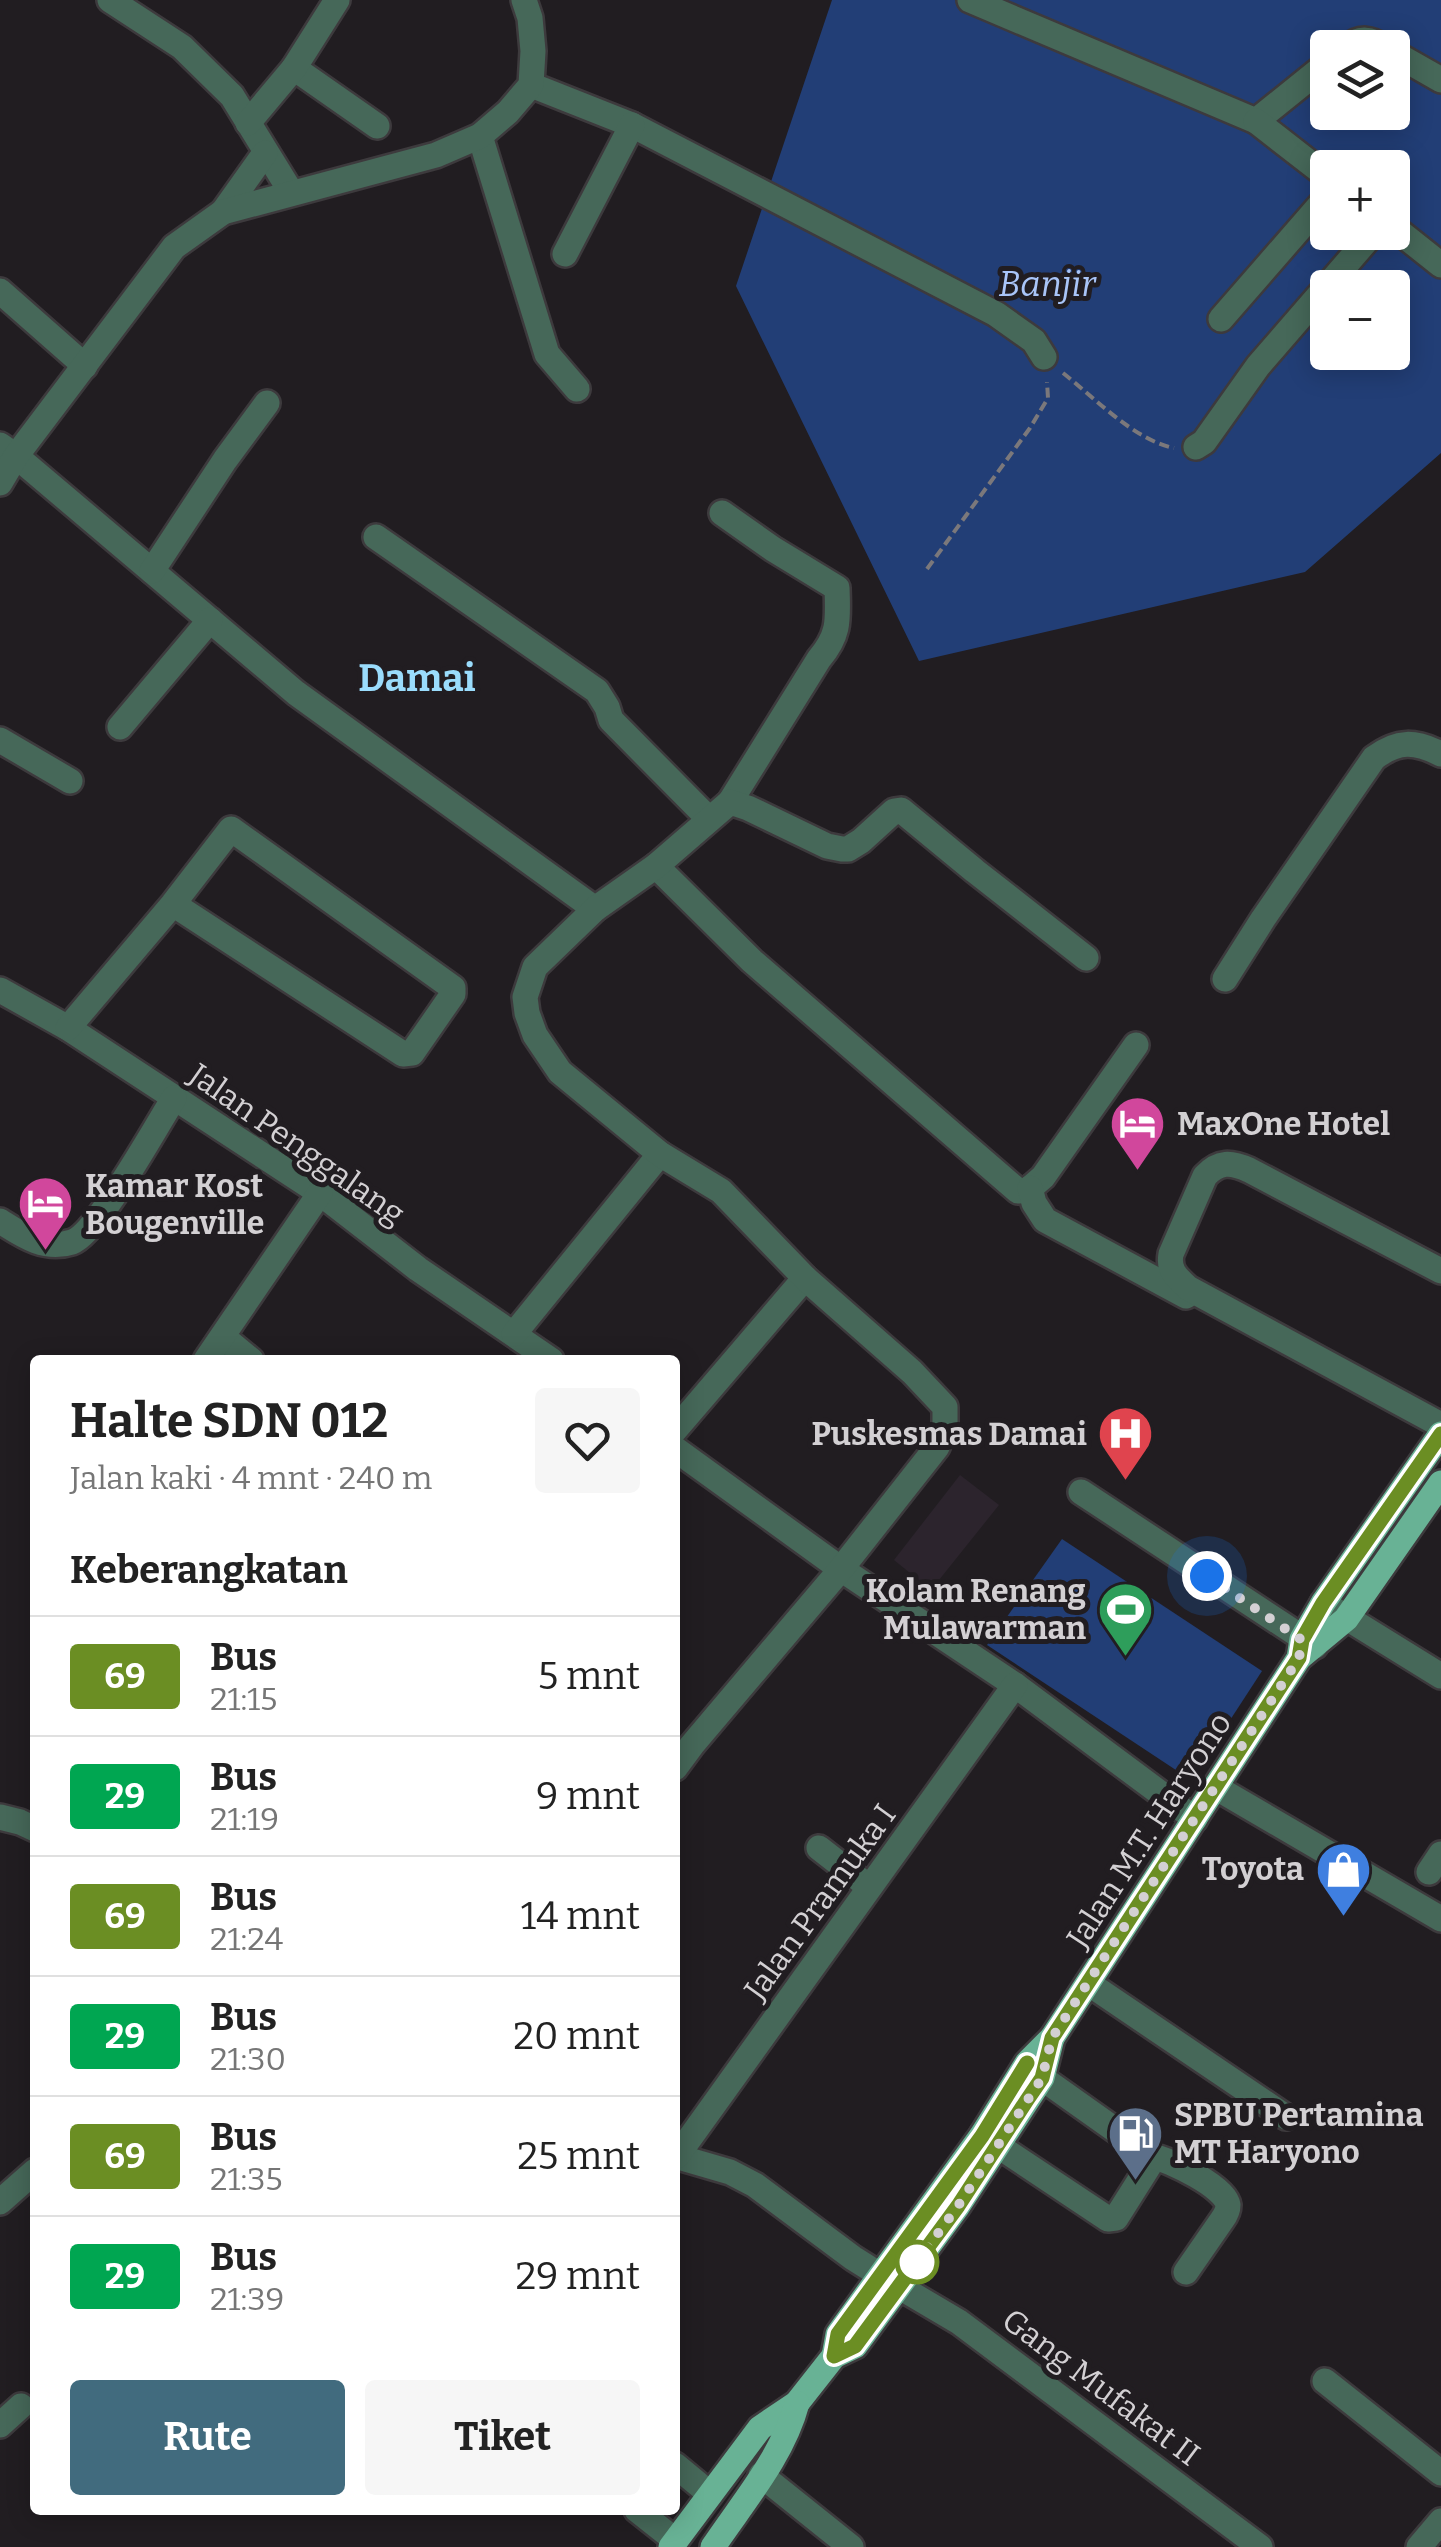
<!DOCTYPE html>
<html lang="id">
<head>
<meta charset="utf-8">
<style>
	body { margin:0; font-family:Bitter,serif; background:#f6f6f6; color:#222; height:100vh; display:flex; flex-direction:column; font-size:38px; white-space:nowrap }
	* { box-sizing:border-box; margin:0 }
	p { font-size:32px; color:#767676 }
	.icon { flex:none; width:55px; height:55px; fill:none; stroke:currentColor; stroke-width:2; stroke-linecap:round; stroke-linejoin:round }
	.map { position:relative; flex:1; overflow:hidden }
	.drawer { position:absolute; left:30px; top:1355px; width:650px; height:1160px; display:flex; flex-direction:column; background:#fff; border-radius:10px; box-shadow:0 5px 25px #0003 }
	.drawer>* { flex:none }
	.badge { padding:0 20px; border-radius:8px; font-size:35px; line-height:65px }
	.fabs { position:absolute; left:1310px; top:30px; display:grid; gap:20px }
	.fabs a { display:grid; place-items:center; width:100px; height:100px; border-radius:10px; background:#fff; box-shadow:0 5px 25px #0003; font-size:50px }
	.you { position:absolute; width:50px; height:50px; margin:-25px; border:8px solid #fff; border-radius:50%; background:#1a73e8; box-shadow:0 0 0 15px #1a73e833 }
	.map>.badge { position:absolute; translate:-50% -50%; box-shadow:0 0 0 5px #fff }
	h2 { padding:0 40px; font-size:38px; line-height:90px }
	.round { display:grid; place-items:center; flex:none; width:105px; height:105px; border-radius:10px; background:#f6f6f6 }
	.head { display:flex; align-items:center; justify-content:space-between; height:170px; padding:0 40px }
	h1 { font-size:48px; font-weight:700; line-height:75px }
	.primary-button { display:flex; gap:20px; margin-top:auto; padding:20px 40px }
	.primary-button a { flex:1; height:115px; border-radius:10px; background:#416b7e; color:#fff; font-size:40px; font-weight:700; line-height:115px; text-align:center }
	.primary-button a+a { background:#f6f6f6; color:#222 }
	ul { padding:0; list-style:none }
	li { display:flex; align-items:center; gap:30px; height:120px; padding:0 40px; border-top:2px solid #e0e0e0 }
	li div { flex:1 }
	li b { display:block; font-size:38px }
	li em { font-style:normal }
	li .badge { min-width:110px; font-weight:700; text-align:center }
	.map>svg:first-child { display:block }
	.built { fill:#2c242d }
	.water { fill:#223e76; fill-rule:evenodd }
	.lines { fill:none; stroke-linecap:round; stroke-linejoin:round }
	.minor-casing { stroke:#3d3a3d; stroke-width:30 }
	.major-casing { stroke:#3d3a3d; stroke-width:30 }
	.path { stroke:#7b787b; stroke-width:4; stroke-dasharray:10 5; stroke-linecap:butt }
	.minor { stroke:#466859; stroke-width:25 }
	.major { stroke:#68b295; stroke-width:25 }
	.line-casing { stroke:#fff; stroke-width:22 }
	.line { stroke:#6b8e23; stroke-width:15 }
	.walk { stroke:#d3d0d3; stroke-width:10; stroke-dasharray:0 18 }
	.stop-dot { fill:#fff; stroke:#6b8e23; stroke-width:5 }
	.labels { text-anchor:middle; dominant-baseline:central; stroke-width:10; stroke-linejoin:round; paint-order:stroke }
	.poi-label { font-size:32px; font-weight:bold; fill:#d3d0d3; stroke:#211d21; text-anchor:start }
	.street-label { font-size:32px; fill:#d3d0d3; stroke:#211d21 }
	.water-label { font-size:35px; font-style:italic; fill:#a9c5f8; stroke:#211d21 }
	.quarter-label { font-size:38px; font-weight:bold; fill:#9adcfc; stroke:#211d21 }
</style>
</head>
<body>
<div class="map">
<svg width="1441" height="2547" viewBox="0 0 1441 2547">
	<rect width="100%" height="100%" fill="#211d21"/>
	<path class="built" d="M960,1475L999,1505L931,1590L894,1560Z"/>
	<g class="water">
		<path d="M832,0H1441V453L1305,572L919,661L736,286ZM1328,48H1392V112H1328ZM1328,168H1392V232H1328ZM1328,288H1392V352H1328Z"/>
		<path d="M1062,1539L1262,1671L1191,1780L987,1645Z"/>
	</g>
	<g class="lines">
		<defs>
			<g id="minor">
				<path d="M110,0L182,47L232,96L291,192"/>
				<path d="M970,0L1256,121L1328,63"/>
				<path d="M1347,48C1360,36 1371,39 1385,48"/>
				<path d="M1392,52L1441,80"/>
				<path d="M294,68L377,126"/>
				<path d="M531,85L632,125L996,314L1034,341L1044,357"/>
				<path d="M1256,121L1328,177"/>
				<path d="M248,123L294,68L337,0"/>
				<path d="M480,136L547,354L577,389"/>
				<path d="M223,212L265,153"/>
				<path d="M1392,226L1441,265"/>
				<path d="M565,254L632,125"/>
				<path d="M0,291L85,366"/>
				<path d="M1221,319L1328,196"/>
				<path d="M0,445L16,456L296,693L595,909"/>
				<path d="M1196,447L1204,442L1258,366L1374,232"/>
				<path d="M0,483L16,456L174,247L223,212L436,155L480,136L508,112L531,85L533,51L530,18L524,0"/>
				<path d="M722,513L773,549L837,588C838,620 840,634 819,659L730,802"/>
				<path d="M376,537L597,691L607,707L611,720L709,819"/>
				<path d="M152,571L225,460L267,403"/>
				<path d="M120,727L210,620"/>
				<path d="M0,740L70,781"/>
				<path d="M656,866L752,961L1018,1191L1028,1190L1043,1177L1136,1045"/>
				<path d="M1225,979L1263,919L1374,758C1398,740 1415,741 1441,754"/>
				<path d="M0,990L68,1028L320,1193L418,1269L551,1360"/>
				<path d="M68,1028L173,904L231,829L453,988V994L412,1053L403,1054L173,904"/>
				<path d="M1030,1188L1034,1203L1045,1220L1186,1296"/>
				<path d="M0,1221C22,1235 44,1251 72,1242C97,1234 157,1125 174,1098"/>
				<path d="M1441,1271L1249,1170C1231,1162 1219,1161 1205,1176L1171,1254C1168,1270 1176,1277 1188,1288L1441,1425"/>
				<path d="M514,1334L660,1154"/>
				<path d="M223,1337L251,1360"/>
				<path d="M206,1360L320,1193"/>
				<path d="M675,1430L805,1278"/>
				<path d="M675,1449L841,1569L1015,1685L1195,1819"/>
				<path d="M1081,1492L1315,1646"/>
				<path d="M1323,1603L1441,1676"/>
				<path d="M675,1768L692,1745L841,1569L937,1447L945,1428V1407L912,1372L805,1278L721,1191L660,1154L560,1072L535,1035L527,1013L525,997L535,967L595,909L656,866L730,802L748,808L827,846L842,849H848L861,841L894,811L901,810L975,871L1086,958"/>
				<path d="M1215,1787L1441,1919"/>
				<path d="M0,1817L20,1822L35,1829"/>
				<path d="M819,1848L869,1887"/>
				<path d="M1429,1872L1441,1854"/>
				<path d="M1088,1983L1286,2117"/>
				<path d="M982,2135L1108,2219L1116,2218L1152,2161V2156L1042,2078"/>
				<path d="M675,2156L730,2172L755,2185L853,2258L880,2275"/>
				<path d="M677,2156L1015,1685"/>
				<path d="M1152,2156C1169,2160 1226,2187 1228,2205C1228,2211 1225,2216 1222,2220L1186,2272"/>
				<path d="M0,2202L35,2171"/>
				<path d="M898,2286L959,2322L1260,2547"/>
				<path d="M1325,2381L1441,2473"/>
				<path d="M0,2425L21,2406"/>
				<path d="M675,2465L710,2494"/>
				<path d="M761,2475L851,2547"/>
				<path d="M637,2510L675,2540"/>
				<path d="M1419,2547L1441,2521"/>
			</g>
			<g id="major">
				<path d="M1299,1658L1302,1639L1323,1603L1441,1434"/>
				<path d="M834,2356L838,2334L982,2135L1027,2063L1052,2038L1299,1658L1346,1619L1441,1483"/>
				<path d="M671,2547L760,2428L797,2403L834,2356L855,2346L958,2206L1042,2078L1052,2038"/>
				<path d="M713,2547C743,2502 783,2456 797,2403"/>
			</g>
		</defs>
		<use href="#minor" class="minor-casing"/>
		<use href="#major" class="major-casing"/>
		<g class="path">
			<path d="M1063,373C1095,398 1134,440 1174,448"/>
			<path d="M927,569L1030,428L1048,398L1047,382"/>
		</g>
		<use href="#minor" class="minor"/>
		<use href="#major" class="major"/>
	</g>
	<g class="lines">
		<defs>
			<path id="line" d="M1027,2063L982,2136L838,2334L834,2356L855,2346L958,2206L1027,2100L1042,2078L1052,2038L1299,1658L1302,1640L1323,1603L1441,1434"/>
		</defs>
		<use href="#line" class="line-casing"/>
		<use href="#line" class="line"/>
		<path class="walk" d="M917,2262L958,2206L1042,2078L1052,2038L1299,1658L1302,1640L1207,1576"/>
	</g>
	<defs>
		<symbol id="hotel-pin" viewBox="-11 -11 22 30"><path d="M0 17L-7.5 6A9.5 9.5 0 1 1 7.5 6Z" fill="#d1479c" stroke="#211d21"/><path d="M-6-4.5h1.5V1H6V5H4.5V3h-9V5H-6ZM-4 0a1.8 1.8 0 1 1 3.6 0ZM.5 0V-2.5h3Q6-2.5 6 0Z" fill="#fff"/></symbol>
		<symbol id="hospital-pin" viewBox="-11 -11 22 30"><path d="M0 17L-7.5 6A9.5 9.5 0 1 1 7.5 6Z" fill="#e0444e" stroke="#211d21"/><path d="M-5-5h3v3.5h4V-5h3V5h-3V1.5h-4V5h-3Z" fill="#fff"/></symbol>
		<symbol id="stadium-pin" viewBox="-11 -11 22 30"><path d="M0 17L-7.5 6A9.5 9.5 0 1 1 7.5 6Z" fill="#2e9e5b" stroke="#211d21"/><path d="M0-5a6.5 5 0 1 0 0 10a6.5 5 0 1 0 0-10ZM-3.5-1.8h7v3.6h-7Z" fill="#fff"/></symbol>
		<symbol id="shop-pin" viewBox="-11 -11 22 30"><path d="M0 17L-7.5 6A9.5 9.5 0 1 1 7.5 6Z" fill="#3f7fe0" stroke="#211d21"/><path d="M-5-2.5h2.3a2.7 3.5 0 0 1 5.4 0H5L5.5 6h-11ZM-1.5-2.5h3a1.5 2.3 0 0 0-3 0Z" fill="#fff"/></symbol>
		<symbol id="fuel-pin" viewBox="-11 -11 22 30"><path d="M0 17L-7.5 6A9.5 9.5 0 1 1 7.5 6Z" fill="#5c6f8a" stroke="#211d21"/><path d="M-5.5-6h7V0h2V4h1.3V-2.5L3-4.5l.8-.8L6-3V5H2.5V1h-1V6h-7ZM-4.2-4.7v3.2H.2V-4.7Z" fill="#fff"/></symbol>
	</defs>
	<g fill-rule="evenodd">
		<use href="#hotel-pin" x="1106" y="1092" width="63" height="86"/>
		<use href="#hotel-pin" x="14" y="1172" width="63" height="86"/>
		<use href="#hospital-pin" x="1094" y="1402" width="63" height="86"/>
		<use href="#stadium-pin" x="1094" y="1578" width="63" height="86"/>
		<use href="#shop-pin" x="1312" y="1838" width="63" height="86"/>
		<use href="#fuel-pin" x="1104" y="2102" width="63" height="86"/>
	</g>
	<circle class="stop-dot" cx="917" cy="2262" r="20"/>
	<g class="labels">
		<g class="poi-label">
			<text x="1177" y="1124">MaxOne Hotel</text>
			<text x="85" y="1186">Kamar Kost<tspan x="85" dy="37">Bougenville</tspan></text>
			<text x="1087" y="1434" text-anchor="end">Puskesmas Damai</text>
			<text x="1086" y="1591" text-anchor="end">Kolam Renang<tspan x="1086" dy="37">Mulawarman</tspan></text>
			<text x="1304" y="1869" text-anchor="end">Toyota</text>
			<text x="1174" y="2115">SPBU Pertamina<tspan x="1174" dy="37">MT Haryono</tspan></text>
		</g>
		<g class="street-label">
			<text transform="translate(297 1144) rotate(35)">Jalan Penggalang</text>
			<text transform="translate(1149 1830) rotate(-57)">Jalan M.T. Haryono</text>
			<text transform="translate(820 1902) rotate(-54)">Jalan Pramuka I</text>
			<text transform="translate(1101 2387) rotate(37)">Gang Mufakat II</text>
		</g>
		<g class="water-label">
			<text x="1047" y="284">Banjir</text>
		</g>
		<g class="quarter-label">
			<text x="417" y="678">Damai</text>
		</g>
	</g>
</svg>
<div class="fabs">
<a><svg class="icon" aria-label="layers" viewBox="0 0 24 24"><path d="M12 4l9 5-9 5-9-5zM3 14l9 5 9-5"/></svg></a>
<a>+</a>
<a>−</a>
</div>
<div class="you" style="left:1207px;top:1576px"></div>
<section class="drawer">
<div class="head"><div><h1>Halte SDN 012</h1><p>Jalan kaki · 4 mnt · 240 m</p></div><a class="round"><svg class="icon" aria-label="heart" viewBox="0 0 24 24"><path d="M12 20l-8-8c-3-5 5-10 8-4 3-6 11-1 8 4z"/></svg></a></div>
<h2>Keberangkatan</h2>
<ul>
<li><span class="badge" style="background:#6b8e23;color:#fff">69</span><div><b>Bus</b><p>21:15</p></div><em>5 mnt</em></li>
<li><span class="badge" style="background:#00a651;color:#fff">29</span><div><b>Bus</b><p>21:19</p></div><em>9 mnt</em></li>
<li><span class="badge" style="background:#6b8e23;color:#fff">69</span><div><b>Bus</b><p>21:24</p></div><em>14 mnt</em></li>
<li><span class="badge" style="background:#00a651;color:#fff">29</span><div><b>Bus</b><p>21:30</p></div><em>20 mnt</em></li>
<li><span class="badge" style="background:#6b8e23;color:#fff">69</span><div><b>Bus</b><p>21:35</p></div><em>25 mnt</em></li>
<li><span class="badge" style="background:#00a651;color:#fff">29</span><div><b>Bus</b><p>21:39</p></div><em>29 mnt</em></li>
</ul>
<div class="primary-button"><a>Rute</a><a>Tiket</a></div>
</section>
</div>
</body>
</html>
